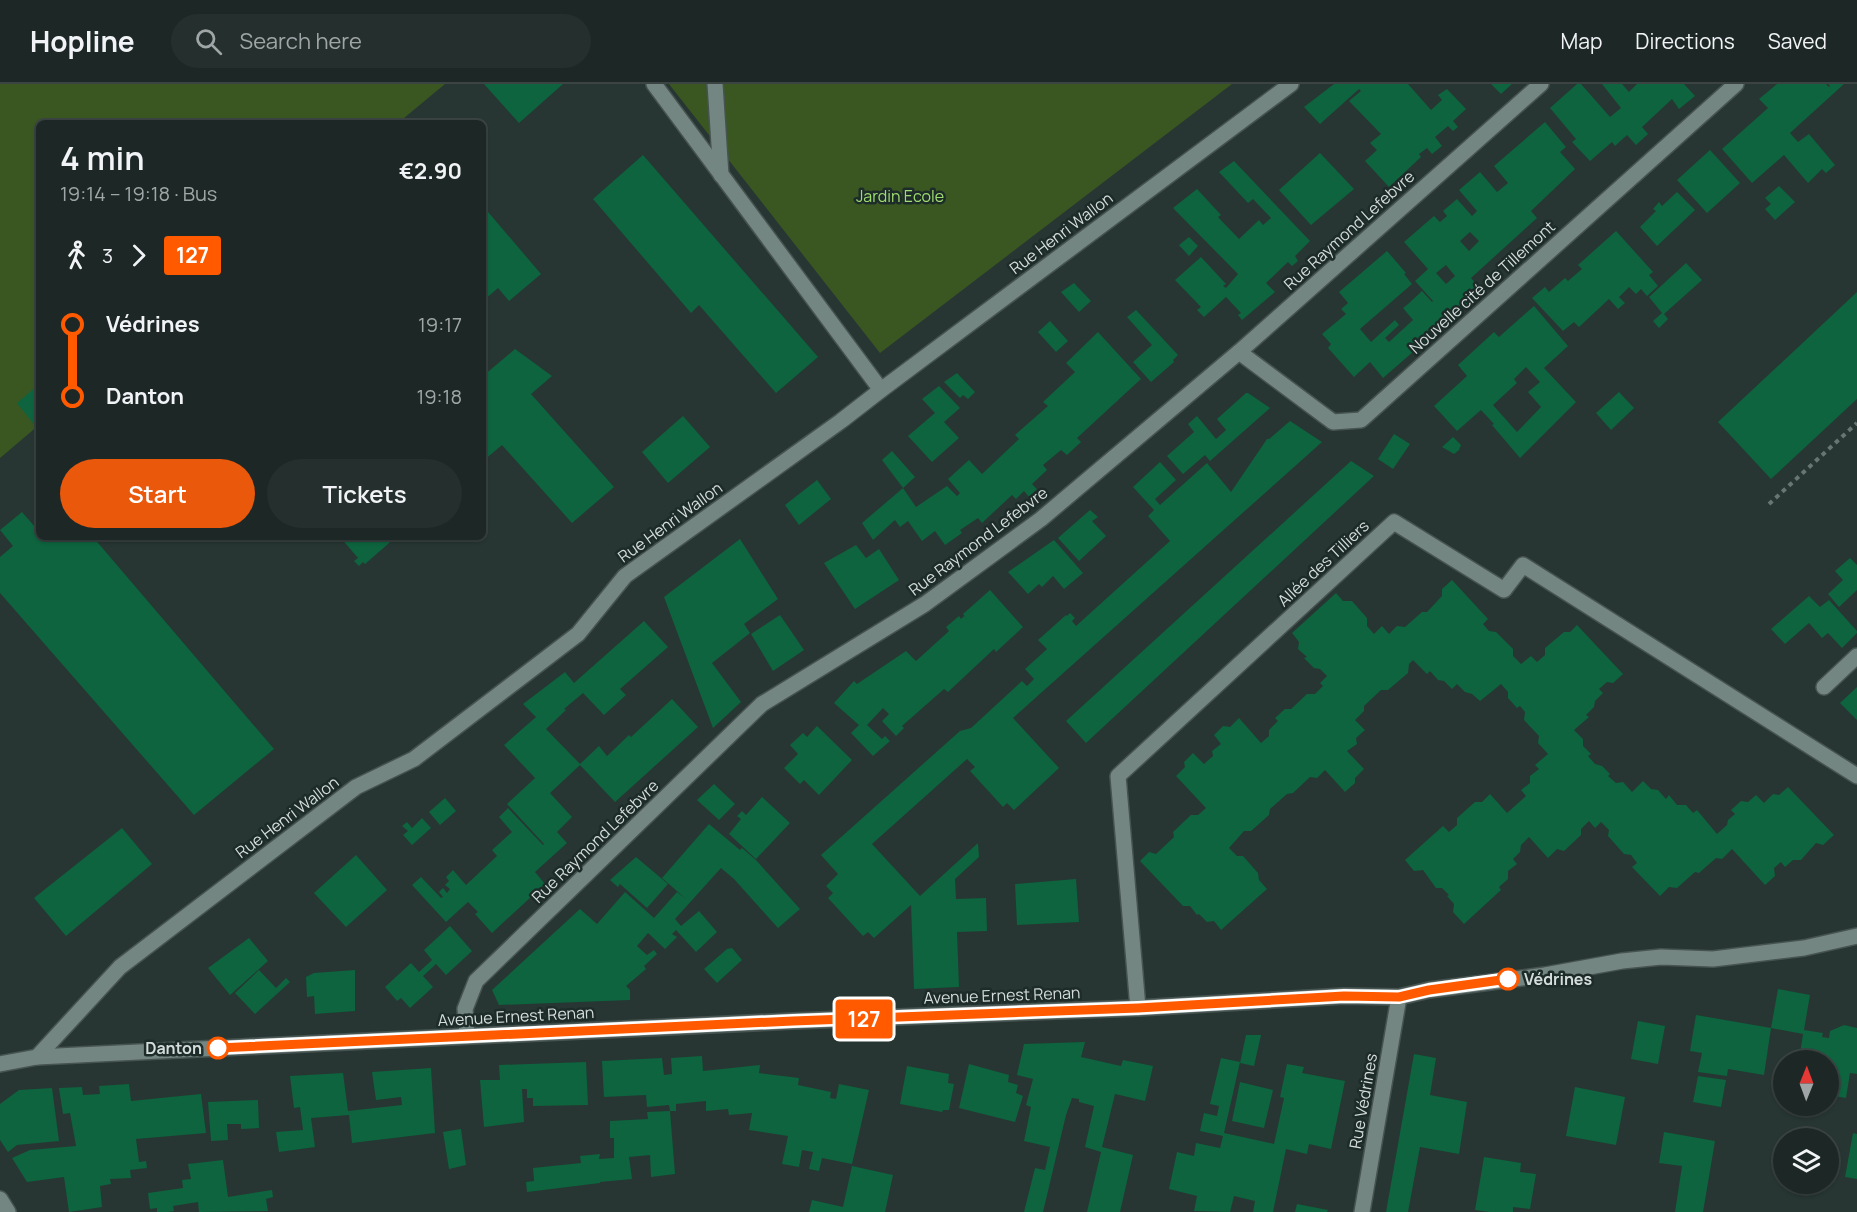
<!DOCTYPE html>
<html lang="en">
<head>
<meta charset="utf-8">
<style>
	body { margin:0; font-family:Manrope,sans-serif; background:#25302e; color:#f1f3f6; height:100vh; display:flex; flex-direction:column; font-size:22px; white-space:nowrap }
	* { box-sizing:border-box; margin:0 }
	p { font-size:20px; color:#a0a6a7 }
	.icon { flex:none; width:33px; height:33px; fill:none; stroke:currentColor; stroke-width:2; stroke-linecap:round; stroke-linejoin:round }
	.map { position:relative; flex:1; overflow:hidden }
	.panel { position:absolute; left:36px; top:36px; width:450px; height:420px; display:flex; flex-direction:column; background:#1d2826; border-radius:9px; box-shadow:0 2px 4px #0004,0 0 0 2px #3b4443 }
	.panel>* { flex:none }
	.badge { padding:0 12px; border-radius:4px; font-size:21px; line-height:39px }
	.needle { width:39px; rotate:1deg }
	.fabs { position:absolute; left:1773px; top:966px; display:grid; gap:12px }
	.fabs a { display:grid; place-items:center; width:66px; height:66px; border-radius:50%; background:#1d2826; box-shadow:0 2px 4px #0004,0 0 0 2px #3b4443; font-size:30px }
	.map>.badge { position:absolute; translate:-50% -50%; box-shadow:0 0 0 3px #fff }
	.legs { display:flex; align-items:center; gap:9px; height:66px; padding:0 24px; font-size:20px }
	.legs p { margin-inline-start:auto }
	.headline { display:flex; align-items:center; justify-content:space-between; height:102px; padding:0 24px }
	h1 { font-size:33px; font-weight:600; line-height:45px }
	.cta { display:flex; gap:12px; margin-top:auto; padding:12px 24px }
	.cta a { flex:1; height:69px; border-radius:36px; background:#ea580c; color:#fff; font-size:24px; font-weight:600; line-height:69px; text-align:center }
	.cta a+a { background:#25302e; color:#f1f3f6 }
	ul { padding:0 24px; list-style:none }
	li { display:flex; align-items:center; gap:21px; height:72px; font-size:22px }
	li i { display:grid; place-items:center; width:9px; height:100%; margin:0 8px; background:currentColor }
	li i::after { content:''; width:15px; height:15px; margin:-8px; border:4px solid; border-radius:50%; background:#1d2826 }
	li p { margin-inline-start:auto }
	li:first-child i { background:linear-gradient(#0000 50%,currentColor 0) }
	li:last-child i { background:linear-gradient(currentColor 50%,#0000 0) }
	header { display:flex; align-items:center; gap:36px; box-sizing:border-box; height:84px; padding:0 30px; background:#1d2826; border-bottom:2px solid #3b4443 }
	header strong { font-size:28px }
	nav { display:flex; gap:33px; margin-inline-start:auto; font-size:21px }
	.search { width:420px; height:54px; background:#25302e; display:flex; align-items:center; gap:15px; box-sizing:border-box; padding:0 21px; border-radius:33px; color:#a0a6a7; font-size:22px }
	.map>svg:first-child { display:block }
	.green { fill:#3a5722 }
	.building { fill:#0d643e; fill-rule:evenodd }
	.lines { fill:none; stroke-linecap:round; stroke-linejoin:round }
	.minor-casing { stroke:#465351; stroke-width:18 }
	.path { stroke:#687572; stroke-width:4; stroke-dasharray:4.5 4.5; stroke-linecap:butt }
	.minor { stroke:#748682; stroke-width:15 }
	.line-1-casing { stroke:#fff; stroke-width:14 }
	.line-1 { stroke:#ff5a00; stroke-width:9 }
	.stop-1-dot { fill:#fff; stroke:#ff5a00; stroke-width:3 }
	.labels { text-anchor:middle; dominant-baseline:central; stroke-width:5; stroke-linejoin:round; paint-order:stroke }
	.park-label { font-size:16px; fill:#9fdc6f; stroke:#1d2c29 }
	.street-label { font-size:16px; fill:#d4dddb; stroke:#1d2c29 }
	.stop-label { font-size:16px; font-weight:bold; fill:#d4dddb; stroke:#1d2c29; text-anchor:start }
</style>
</head>
<body>
<header>
<strong>Hopline</strong>
<div class="search"><svg class="icon" aria-label="search" viewBox="0 0 24 24"><circle cx="10" cy="10" r="6"/><path d="M15 15l6 6"/></svg>Search here</div>
<nav><a>Map</a><a>Directions</a><a>Saved</a></nav>
</header>
<div class="map">
<svg width="1857" height="1128" viewBox="0 0 1857 1128">
	<rect width="100%" height="100%" fill="#273633"/>
	<g class="green">
		<path d="M0,0H445L398,39H39V341L0,374Z"/>
		<path d="M669,0H1232L880,269Z"/>
	</g>
	<g class="building">
		<path d="M484,0H563L519,39Z"/>
		<path d="M1334,0H1408L1431,26L1442,16L1438,11L1447,5L1466,25L1453,37L1458,43L1453,47L1448,42L1435,53L1442,62L1432,70L1427,64L1419,70L1421,73L1389,103L1365,77L1377,66L1370,59L1381,50L1349,17L1361,7L1359,5L1320,40L1304,23Z"/>
		<path d="M1491,0H1512L1501,10Z"/>
		<path d="M1577,0H1581L1610,33L1621,24L1602,0H1622L1629,8L1637,0H1684L1695,12L1679,25L1672,15L1642,43L1648,50L1636,61L1627,51L1615,62L1612,58L1590,77L1572,58L1576,55L1550,24Z"/>
		<path d="M1777,0H1826L1829,3L1830,2L1828,0H1844L1790,49L1798,58L1809,50L1835,81L1826,89L1822,85L1808,99L1784,71L1752,99L1722,65L1768,24L1759,15Z"/>
		<path d="M1545,38L1566,63L1560,68L1575,85L1531,127L1537,134L1471,194L1481,206L1474,213L1475,214L1383,294L1370,278L1354,293L1328,264L1331,260L1322,250L1346,230L1341,225L1348,219L1339,208L1387,167L1406,189L1404,190L1412,200L1360,245L1371,258L1395,236L1399,241L1385,254L1389,258L1413,236L1403,224L1408,220L1422,207L1432,218L1433,217L1415,197L1428,185L1404,158L1434,132L1440,138L1447,132L1443,127L1457,115L1472,132L1477,127L1459,106L1480,88L1497,108L1508,99L1494,82ZM1470,148L1479,157L1469,167L1460,157ZM1446,181L1455,192L1446,200L1436,189Z"/>
		<path d="M1710,66L1740,99L1707,129L1677,96Z"/>
		<path d="M1320,69L1354,105L1311,141L1279,106Z"/>
		<path d="M643,71L818,273L776,309L699,221L691,229L593,115Z"/>
		<path d="M1234,77L1310,157L1295,172L1298,177L1292,182L1288,178L1266,199L1275,208L1242,236L1238,231L1241,229L1226,213L1204,233L1197,226L1201,223L1175,196L1201,173L1226,200L1223,202L1226,204L1238,190L1173,124L1197,105L1221,131L1218,133L1239,155L1259,136L1263,141L1271,134L1253,115L1248,119L1219,88Z"/>
		<path d="M1779,102L1795,118L1775,136L1765,125L1771,120L1765,114Z"/>
		<path d="M1677,108L1695,126L1657,162L1640,143L1656,127L1653,125L1659,118L1662,122Z"/>
		<path d="M483,122L541,190L509,217L498,204L483,217Z"/>
		<path d="M1616,147L1653,188L1649,191L1658,202L1647,212L1641,205L1636,210L1629,203L1619,213L1625,219L1618,225L1609,215L1579,243L1574,238L1563,247L1532,214L1545,203L1549,208L1565,194L1568,197L1582,185L1578,181Z"/>
		<path d="M1189,153L1198,162L1189,172L1179,161Z"/>
		<path d="M1686,179L1702,196L1664,230L1668,235L1659,244L1653,237L1662,229L1649,213Z"/>
		<path d="M1074,199L1091,217L1079,228L1061,208Z"/>
		<path d="M1857,208V315L1771,395L1718,338Z"/>
		<path d="M1534,222L1568,262L1544,284L1576,318L1520,374L1492,341L1494,340L1481,326L1457,347L1434,322L1467,292L1458,281L1494,248L1499,253ZM1526,283L1540,298L1528,308L1541,323L1517,348L1493,321L1517,299L1514,295Z"/>
		<path d="M1136,226L1178,271L1173,276L1174,278L1151,298L1133,278L1152,261L1127,233Z"/>
		<path d="M1050,237L1068,257L1056,268L1038,248Z"/>
		<path d="M1098,248L1141,295L1077,354L1081,358L1067,371L1061,366L1043,381L1047,386L1032,400L1037,405L1029,413L1024,407L1016,415L1012,411L982,439L978,434L960,446L962,449L945,461L935,447L922,457L908,437L900,443L895,436L873,456L862,439L903,404L882,376L892,367L915,393L903,404L916,423L947,402L957,412L960,409L948,395L969,376L982,390L1019,355L1015,351L1048,322L1043,318L1075,288L1066,279Z"/>
		<path d="M515,265L552,292L531,310L614,403L572,439L502,361L483,377V292Z"/>
		<path d="M957,289L975,308L968,315L963,311L960,314L944,298Z"/>
		<path d="M37,302L39,304V341L36,343L17,319Z"/>
		<path d="M939,302L960,324L944,338L959,354L932,378L908,352L935,329L922,315Z"/>
		<path d="M1619,308L1634,324L1611,346L1596,329Z"/>
		<path d="M1246,309H1248L1270,324L1210,377L1205,371L1183,390L1167,372L1194,348L1188,340L1197,332L1216,355L1226,346L1217,335Z"/>
		<path d="M683,332L710,363L668,399L642,368Z"/>
		<path d="M1290,337L1322,358L1013,634L1059,684L1014,726L1007,719L1003,723L970,687L975,683L967,675L872,760L920,812L978,759L979,773L955,795L956,815L986,814L987,847L957,848L959,903L914,905L911,821L874,854L868,848L863,852L828,814L833,809L826,802L838,790L821,771L960,647L971,644L1022,597L1027,602L1034,595L1025,585L1047,565L1038,556L1066,531L1067,532L1070,529L1075,534L1072,537L1076,542L1170,457L1148,432L1154,426L1133,403L1160,378L1176,396L1155,415L1160,421L1207,379L1231,408L1267,355H1269Z"/>
		<path d="M1394,350L1410,360L1393,385L1378,375Z"/>
		<path d="M1453,353L1461,361L1459,366L1454,370L1442,363Z"/>
		<path d="M1351,377L1374,392L1086,659L1066,637Z"/>
		<path d="M817,396L831,415L799,441L785,421Z"/>
		<path d="M1090,426L1098,433L1092,437L1106,452L1079,477L1058,454Z"/>
		<path d="M22,428L35,443L39,440V453H93L274,665L194,731L0,509V473L13,462L0,446Z"/>
		<path d="M340,453H396L365,480L363,478L359,482L354,477L358,474Z"/>
		<path d="M740,455L778,515L744,540L750,549L712,579L741,618L713,644L664,513Z"/>
		<path d="M1054,456L1083,489L1064,505L1053,492L1042,503L1039,500L1028,510L1008,488Z"/>
		<path d="M856,461L866,474L879,465L899,496L855,525L824,479Z"/>
		<path d="M1850,474L1857,481V506L1839,523L1828,510L1843,496L1835,487Z"/>
		<path d="M1452,496L1488,535L1483,540L1489,547L1496,548L1513,565V572L1521,580L1531,572L1537,578L1545,571V564L1564,548H1570L1577,541L1623,590L1613,599L1607,598L1599,605L1603,609L1595,617L1594,623L1586,631L1589,633L1574,646L1583,655V662L1591,670L1588,672L1595,680L1602,682L1610,690L1608,692L1616,699L1623,698L1632,708L1643,697L1651,705L1658,706L1666,715L1669,711L1677,721H1686L1693,729L1697,726L1717,750L1727,741L1728,736L1735,730L1731,726L1741,717L1748,718L1756,711L1764,719L1773,710L1779,711L1788,703L1834,751L1823,761L1816,759L1801,776H1793L1785,783L1781,778L1774,784L1775,792L1765,801L1732,765L1722,775L1716,774L1699,789L1695,788L1677,804L1669,803L1660,812L1632,783L1637,779L1631,771L1624,770L1608,752L1609,746L1601,738L1595,744L1589,737L1581,745V751L1564,767L1557,765L1548,774L1529,753L1521,761L1520,768L1513,775L1517,780L1508,787V795L1499,803L1501,806L1464,840L1453,828L1454,820L1447,812L1449,811L1442,804H1436L1423,786L1414,787L1405,776L1443,742L1449,748L1457,741V734L1475,718H1482L1490,710L1507,729L1526,712L1521,706L1530,699V692L1539,685L1535,681L1548,670L1538,659L1539,652L1524,636L1525,628L1520,622L1517,624L1508,614V608L1501,600L1480,617L1472,610L1465,608L1457,600L1452,605L1444,597L1438,596L1430,587L1427,590L1413,576L1409,580L1408,589L1388,606H1381L1364,622V627L1355,636L1365,646L1356,654L1357,660L1347,667L1364,685L1355,694V699L1345,708L1325,686L1317,694L1310,693L1293,709L1287,710L1270,725L1269,731L1251,747H1244L1229,764L1237,772H1243L1258,789L1259,796L1267,805L1221,846L1214,837L1207,838L1199,830L1197,831L1190,822H1183L1140,777L1149,768L1156,770L1174,753L1173,748L1191,731H1198L1206,724L1176,692L1185,683L1184,678L1193,669L1204,680L1213,672L1212,667L1221,660L1214,651L1223,642L1230,643L1239,634L1261,659L1269,652V646L1278,637L1275,634L1285,625H1291L1307,610H1315L1323,602L1320,599L1327,592L1320,585L1314,584L1304,574L1307,573L1298,565L1299,558L1292,549L1336,509L1343,517H1352L1367,534V542L1374,550L1382,542L1389,550L1397,542L1405,543L1422,528H1427L1442,512V505Z"/>
		<path d="M990,506L1023,543L996,568L994,565L948,608L944,605L902,642L904,644L896,652L882,637L889,630L883,624L867,641L882,655L885,652L890,657L873,672L851,649L859,641L834,619L854,597L857,600L906,567L916,577L949,547L946,543L959,532L961,535L964,532L967,536L963,530Z"/>
		<path d="M1809,512L1820,523L1829,516L1857,547V549L1842,564L1828,549L1822,554L1809,539L1785,560L1771,545Z"/>
		<path d="M780,531L804,566L773,587L751,550Z"/>
		<path d="M644,537L668,563L620,605L626,611L604,631L583,609L564,625L566,626L546,645L580,680L599,662L607,672L629,651L631,653L672,615L698,643L615,718L580,681L550,709L572,733L557,748L567,759L535,788L545,800L492,849L475,830L478,828L468,818L446,838L412,801L421,793L441,814L443,813L439,808L443,804L447,809L450,805L445,801L449,797L446,793L453,786L466,801L497,772L492,766L512,748L499,733L508,724L543,761L544,760L507,720L535,694L504,661L536,633L523,620L565,588L574,599Z"/>
		<path d="M1857,603V636L1840,619Z"/>
		<path d="M817,642L852,676L819,711L804,696L800,700L784,684L798,670L790,661L803,649L807,653Z"/>
		<path d="M714,700L735,720L719,736L697,716Z"/>
		<path d="M762,713L790,739L756,775L729,750L741,735L737,732L742,727L746,731Z"/>
		<path d="M445,714L456,727L440,741L429,728Z"/>
		<path d="M422,734L431,744L412,761L403,751L408,747L402,742L407,738L412,744Z"/>
		<path d="M709,740L740,766L742,764L756,776L800,825L778,844L734,795L721,784L675,835L681,842L699,827L717,848L696,868L676,846L672,850L677,853L665,865L648,849L637,862L647,871L654,866L657,870L644,882L646,885L626,902L630,906V916L499,921L492,906L580,825L597,840L625,808L654,834L677,808L686,815L662,794Z"/>
		<path d="M122,744L152,780L66,852L34,814Z"/>
		<path d="M356,771L387,806L346,843L314,809Z"/>
		<path d="M636,773L668,800L647,824L620,800L618,803L610,796Z"/>
		<path d="M1076,795L1079,838L1017,841L1015,800Z"/>
		<path d="M450,842L472,867L446,891L436,880L423,892L433,903L410,924L401,914L397,917L385,903L411,879L419,888L432,876L424,866Z"/>
		<path d="M249,854L268,877L230,911L208,884Z"/>
		<path d="M732,864L742,876L717,899L704,885L727,865Z"/>
		<path d="M259,886L276,904L286,894L290,898L255,930L235,909Z"/>
		<path d="M355,886V927L315,930L314,912L307,913L306,893L314,889Z"/>
		<path d="M1778,905L1810,911L1804,946L1823,949L1822,953L1829,954L1830,947L1844,941L1857,944V990L1850,989L1846,1014L1828,1011V976H1799L1803,950L1771,944Z"/>
		<path d="M1696,931L1771,944L1764,991L1728,985L1727,992L1698,988L1702,969L1690,967Z"/>
		<path d="M1638,937L1665,942L1658,980L1631,975Z"/>
		<path d="M1246,951H1261L1254,982L1240,979Z"/>
		<path d="M1085,958L1081,973L1121,982L1123,976L1153,982L1145,1017L1115,1010L1106,1047L1102,1063L1133,1071L1120,1128H1087L1101,1068L1085,1063L1094,1022L1079,1018V1015L1072,1014L1066,1031L1043,1128H1024L1035,1084L1045,1086L1050,1063L1024,1057L1031,1023L1026,1021L1033,995L1017,991L1024,960Z"/>
		<path d="M1414,970L1436,974L1430,1011L1467,1018L1459,1070L1420,1063L1408,1128H1386Z"/>
		<path d="M702,972L703,987L760,981L759,989L799,994L798,1001L831,1008L830,1014L836,1015L839,1000L869,1006L852,1080L822,1074L819,1087L809,1085L813,1068L802,1066L799,1083L782,1080L788,1052L749,1046L752,1029L729,1031L728,1025L706,1027V1017L676,1020V1027H670L675,1090L651,1093L650,1071L629,1073L632,1095L600,1098V1099L527,1108L526,1098L534,1097L533,1084L581,1079L580,1072L600,1070L599,1075L614,1074V1054H610V1037L648,1035L647,1028L670,1027L669,1021L647,1023L646,1011L604,1013L602,977L662,974L664,991L672,990L671,974Z"/>
		<path d="M1221,974L1240,978L1224,1049L1274,1060L1284,1014L1280,1013L1287,980L1304,983L1302,989L1345,997L1331,1065L1309,1060L1307,1070L1286,1065L1273,1128H1253L1255,1117L1234,1112L1230,1128L1194,1127L1197,1112L1169,1105L1177,1068L1194,1072L1196,1059L1220,1064L1223,1052L1200,1047L1204,1029L1217,1032L1219,1022L1210,1020Z"/>
		<path d="M586,978L588,1021L533,1022V1014H527V1005H522L524,1038L484,1043L480,996H500L499,981Z"/>
		<path d="M969,980L1009,991L1008,998L1018,1001L1016,1009L1023,1012L1015,1038L959,1024Z"/>
		<path d="M907,982L949,990L948,999L954,1000L949,1026H943L942,1028L900,1020Z"/>
		<path d="M431,984L435,1049L352,1059L349,1031L311,1034L315,1063L279,1068L276,1048L303,1046L300,1023L294,1024L290,992L343,989L348,1027L402,1021L401,1013L376,1016L372,988Z"/>
		<path d="M1698,992L1726,996L1721,1023L1693,1018Z"/>
		<path d="M1240,998L1273,1006L1264,1044L1232,1037Z"/>
		<path d="M129,1000L131,1017L201,1010L206,1049L136,1055L139,1078L146,1077L147,1084L130,1086L131,1094L110,1095L111,1100L100,1102L102,1123L69,1128L64,1093L27,1098L12,1074L30,1066L76,1062L70,1029L63,1030L59,1004L82,1003L83,1011L100,1010L99,1002Z"/>
		<path d="M1575,1003L1625,1013L1616,1061L1566,1052Z"/>
		<path d="M52,1004L59,1057L17,1061L8,1068L0,1056V1020L19,1006Z"/>
		<path d="M258,1016L259,1044L241,1045V1040H227L228,1056L211,1057L208,1018Z"/>
		<path d="M461,1045L466,1081L449,1085L443,1048Z"/>
		<path d="M1664,1048L1715,1057L1703,1128H1675L1682,1082L1659,1079Z"/>
		<path d="M1853,1049L1857,1050V1095L1845,1093Z"/>
		<path d="M1484,1073L1521,1079L1520,1088L1536,1090L1530,1125L1513,1123V1128H1489L1475,1126Z"/>
		<path d="M223,1076L228,1113L272,1106L273,1113L266,1115L268,1127L199,1128L198,1118L173,1122L174,1127L168,1128H157V1124L150,1125L148,1109L183,1104L182,1096L191,1095L188,1080Z"/>
		<path d="M852,1082L893,1091L885,1128H809L812,1116L843,1123Z"/>
		<path d="M1297,1120L1328,1126L1327,1128H1295Z"/>
	</g>
	<g class="lines">
		<defs>
			<g id="minor">
				<path d="M654,0L881,306"/>
				<path d="M715,0L721,91"/>
				<path d="M1239,268L1333,338L1361,336L1736,0"/>
				<path d="M1824,603L1857,572"/>
				<path d="M1138,924L1118,692L1394,438L1504,506L1523,481L1857,692"/>
				<path d="M467,952L465,925L476,897L762,620L925,520L1041,435L1239,268L1541,0"/>
				<path d="M37,973L120,883L356,703L414,675L578,550L625,492L841,337L881,306L1291,0"/>
				<path d="M0,980L37,973L262,962L793,937L1138,924L1344,912L1399,913L1429,906L1545,891L1622,877L1661,873L1713,875L1804,864L1857,852"/>
				<path d="M0,1115L8,1128"/>
				<path d="M1362,1128L1399,913"/>
			</g>
		</defs>
		<use href="#minor" class="minor-casing"/>
		<path class="path" d="M1769,420L1857,339"/>
		<use href="#minor" class="minor"/>
	</g>
	<g class="lines">
		<defs>
			<path id="line-1" d="M218,964L793,937L1138,924L1344,912L1399,913L1429,906L1508,895"/>
		</defs>
		<use href="#line-1" class="line-1-casing"/>
		<use href="#line-1" class="line-1"/>
	</g>
	<g class="stop-1-dot">
		<circle cx="1508" cy="895" r="10"/>
		<circle cx="218" cy="964" r="10"/>
	</g>
	<g class="labels">
		<g class="park-label">
			<text x="900" y="112">Jardin Ecole</text>
		</g>
		<g class="street-label">
			<text transform="translate(1349 146) rotate(-42)">Rue Raymond Lefebvre</text>
			<text transform="translate(1061 149) rotate(-37)">Rue Henri Wallon</text>
			<text transform="translate(1482 203) rotate(-42)">Nouvelle cité de Tillemont</text>
			<text transform="translate(670 438) rotate(-36)">Rue Henri Wallon</text>
			<text transform="translate(978 457) rotate(-37)">Rue Raymond Lefebvre</text>
			<text transform="translate(1323 479) rotate(-43)">Allée des Tilliers</text>
			<text transform="translate(287 733) rotate(-37)">Rue Henri Wallon</text>
			<text transform="translate(595 757) rotate(-44)">Rue Raymond Lefebvre</text>
			<text transform="translate(1002 911) rotate(-2)">Avenue Ernest Renan</text>
			<text transform="translate(516 932) rotate(-3)">Avenue Ernest Renan</text>
			<text transform="translate(1363 1017) rotate(-80)">Rue Védrines</text>
		</g>
		<g class="stop-label">
			<text x="1524" y="895">Védrines</text>
			<text x="202" y="964" text-anchor="end">Danton</text>
		</g>
	</g>
</svg>
<div class="fabs">
<a><svg class="needle" viewBox="-14 -14 28 28"><path d="M0-13l5 13h-10z" fill="#e53935"/><path d="M0 13l5-13h-10z" fill="#a0a6a7"/></svg></a>
<a><svg class="icon" aria-label="layers" viewBox="0 0 24 24"><path d="M12 4l9 5-9 5-9-5zM3 14l9 5 9-5"/></svg></a>
</div>
<b class="badge" style="left:864px;top:935px;background:#ff5a00;color:#fff">127</b>
<section class="panel">
<div class="headline"><div><h1>4 min</h1><p>19:14 – 19:18 · Bus</p></div><b>€2.90</b></div>
<div class="legs"><svg class="icon" aria-label="walk" viewBox="0 0 24 24"><circle cx="13" cy="4" r="2"/><path d="M13 8l-2 6 4 7M11 14l-3 7M7 12l3-4h3l4 4"/></svg>3<svg class="icon" aria-label="forward" viewBox="0 0 24 24"><path d="M9 5l7 7-7 7"/></svg><b class="badge" style="background:#ff5a00;color:#fff">127</b></div>
<ul>
<li><i style="color:#ff5a00"></i><b>Védrines</b><p>19:17</p></li>
<li><i style="color:#ff5a00"></i><b>Danton</b><p>19:18</p></li>
</ul>
<div class="cta"><a>Start</a><a>Tickets</a></div>
</section>
</div>
</body>
</html>
